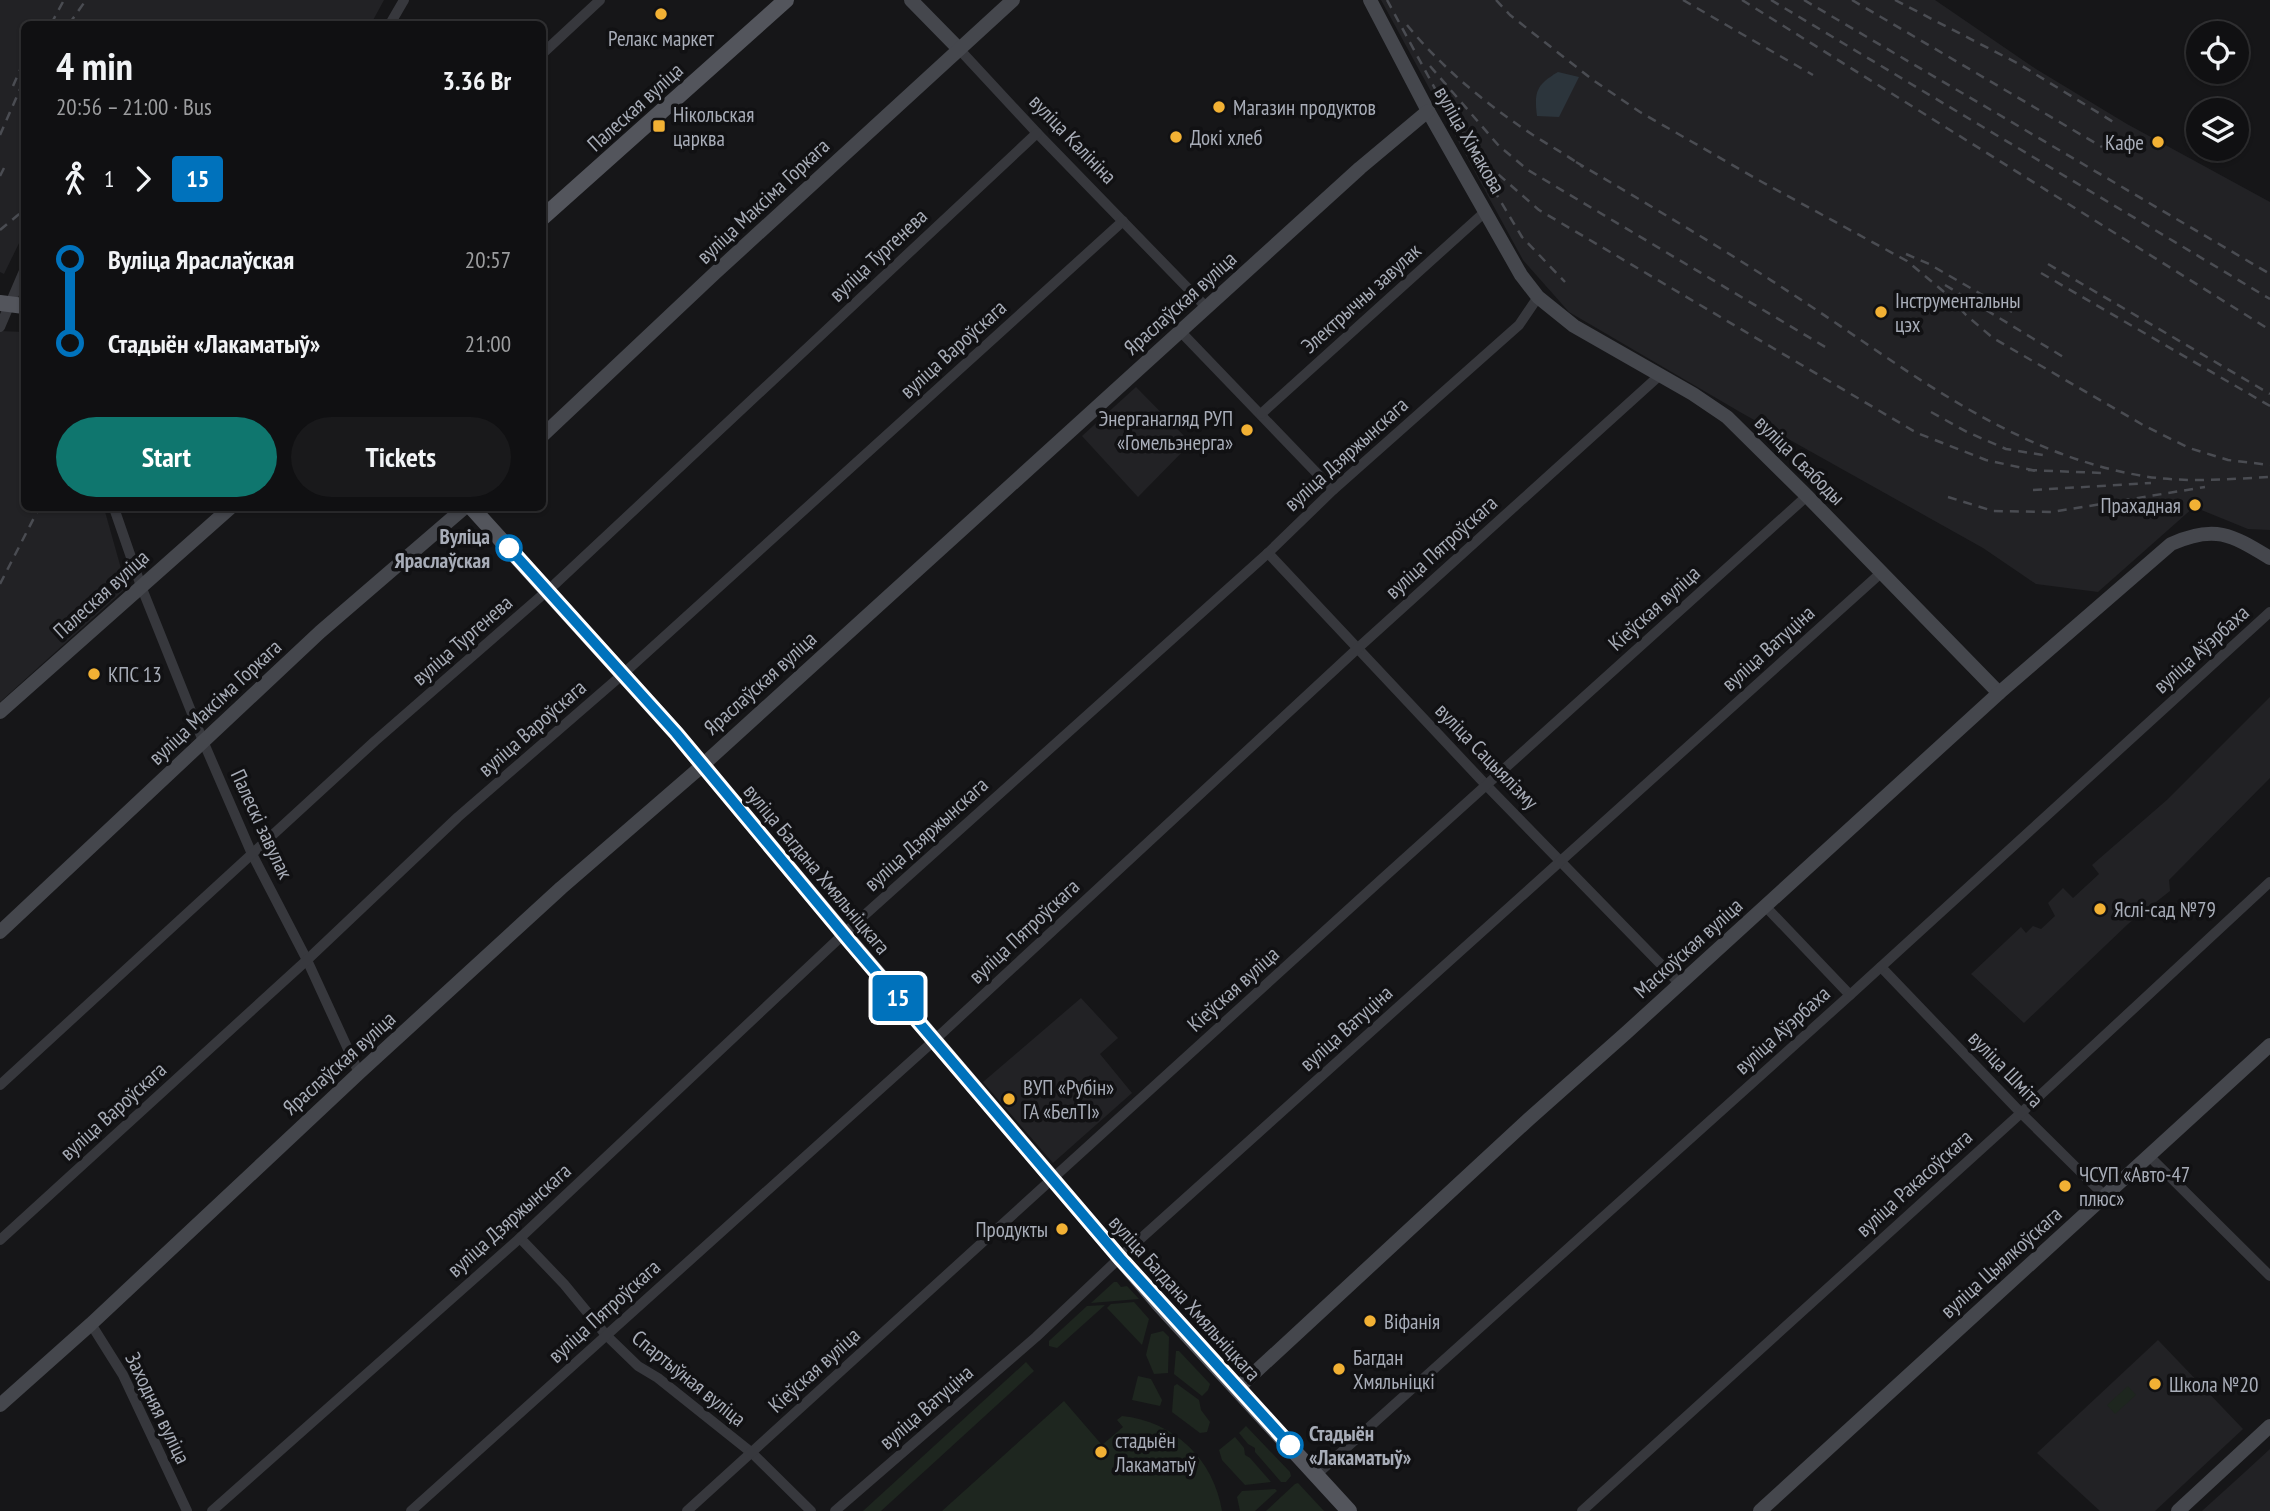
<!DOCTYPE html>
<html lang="en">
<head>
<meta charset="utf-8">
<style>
	body { margin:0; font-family:"PT Sans Narrow",sans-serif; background:#19191b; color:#f1f3f6; height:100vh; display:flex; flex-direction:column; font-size:26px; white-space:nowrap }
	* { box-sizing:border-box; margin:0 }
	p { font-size:23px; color:#9c9d9f }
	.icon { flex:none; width:38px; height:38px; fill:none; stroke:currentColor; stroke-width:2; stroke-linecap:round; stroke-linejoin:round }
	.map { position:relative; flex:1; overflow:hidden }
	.drawer { position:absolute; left:21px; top:21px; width:525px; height:490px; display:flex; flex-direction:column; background:#101012; border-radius:10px; box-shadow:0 2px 5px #0004,0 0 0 2px #303032 }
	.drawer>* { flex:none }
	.badge { padding:0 14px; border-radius:5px; font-size:24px; line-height:46px }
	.controls { position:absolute; left:2186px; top:21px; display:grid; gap:14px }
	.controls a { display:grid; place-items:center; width:63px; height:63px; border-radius:50%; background:#101012; box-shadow:0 2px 5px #0004,0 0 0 2px #303032; font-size:35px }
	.map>.badge { position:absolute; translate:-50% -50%; box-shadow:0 0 0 4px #fff }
	.legs { display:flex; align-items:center; gap:10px; height:77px; padding:0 35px; font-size:23px }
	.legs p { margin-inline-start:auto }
	.head { display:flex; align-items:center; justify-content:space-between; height:119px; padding:0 35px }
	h1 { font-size:38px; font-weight:700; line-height:52px }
	.button { display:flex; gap:14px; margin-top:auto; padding:14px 35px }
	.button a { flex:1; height:80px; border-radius:42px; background:#0f766e; color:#fff; font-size:28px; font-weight:700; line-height:80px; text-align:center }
	.button a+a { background:#19191b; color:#f1f3f6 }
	ul { padding:0 35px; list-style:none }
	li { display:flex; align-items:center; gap:24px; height:84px; font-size:26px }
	li i { display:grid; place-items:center; width:10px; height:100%; margin:0 9px; background:currentColor }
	li i::after { content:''; width:18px; height:18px; margin:-9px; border:5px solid; border-radius:50%; background:#101012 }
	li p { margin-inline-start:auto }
	li:first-child i { background:linear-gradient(#0000 50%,currentColor 0) }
	li:last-child i { background:linear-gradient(currentColor 50%,#0000 0) }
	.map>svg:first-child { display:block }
	.built { fill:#222225 }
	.green { fill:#1e261f }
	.water { fill:#2c353c }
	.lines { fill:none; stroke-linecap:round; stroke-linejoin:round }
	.street { stroke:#37383d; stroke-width:10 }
	.secondary { stroke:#45474d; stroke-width:14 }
	.primary { stroke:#53555c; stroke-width:16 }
	.rail { stroke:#4a4c52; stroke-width:2.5; stroke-dasharray:9 7; stroke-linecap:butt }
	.primary-bridge { stroke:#53555c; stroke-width:16 }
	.line-1-casing { stroke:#fff; stroke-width:16 }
	.line-1 { stroke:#0072bc; stroke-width:10 }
	.poi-dot { fill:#f2b134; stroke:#111113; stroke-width:2.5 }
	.stop-1-dot { fill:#fff; stroke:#0072bc; stroke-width:3.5 }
	.labels { text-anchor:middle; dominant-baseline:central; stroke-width:7; stroke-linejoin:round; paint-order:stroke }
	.poi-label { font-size:21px; fill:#a8adb8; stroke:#111113; text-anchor:start }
	.street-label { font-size:21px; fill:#a8adb8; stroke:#111113 }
	.stop-label { font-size:21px; font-weight:bold; fill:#a8adb8; stroke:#111113; text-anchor:end }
</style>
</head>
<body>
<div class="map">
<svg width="2270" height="1511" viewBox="0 0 2270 1511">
	<rect width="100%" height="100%" fill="#161618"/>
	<g class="built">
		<path d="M0,0H384L371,24H24V233L4,274L0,272Z"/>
		<path d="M1381,0H1935L2036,69L2127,124L2270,202V530L2248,529L2194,507L2098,592L2036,584L1983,548L1740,412L1569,312L1523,260Z"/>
		<path d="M0,331L24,332V508H104L122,572L124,590L0,702Z"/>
		<path d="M1136,387L1191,443L1138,497L1082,436Z"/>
		<path d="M2270,697V778L2169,880L2170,891L2128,924L2024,1023L1971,974L2021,927L2026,933L2033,926L2041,929L2055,916L2048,903L2063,888L2073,898L2099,874L2092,865L2168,799Z"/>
		<path d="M1081,998L1118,1038L1100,1054L1132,1093L1053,1163L983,1082Z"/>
		<path d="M2158,1340L2243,1429L2155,1511H2100L2037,1453Z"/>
		<path d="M2270,1449V1511H2202L2245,1472Z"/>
	</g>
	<g class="green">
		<path d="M1114,1282H1117L1121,1287L1127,1286L1139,1299L1091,1303Z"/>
		<path d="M1134,1302L1149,1319L1142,1345L1107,1308L1111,1304Z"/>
		<path d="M1105,1305L1057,1348L1049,1346V1341L1087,1306Z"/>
		<path d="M1163,1331L1169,1337L1168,1373L1154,1374L1146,1355L1151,1334Z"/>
		<path d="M1176,1351H1179L1210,1384L1208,1390L1202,1396L1174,1374Z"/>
		<path d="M1026,1362L1034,1371L881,1511H863Z"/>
		<path d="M1138,1376L1151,1379L1162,1400L1160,1406L1132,1400Z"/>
		<path d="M1177,1384L1199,1400L1201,1410L1210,1422L1207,1432L1200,1433L1172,1412L1174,1386Z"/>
		<path d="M2128,1386L2136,1395L2115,1414L2107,1405Z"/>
		<path d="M1064,1401L1102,1445L1123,1427L1117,1420L1122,1416C1174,1421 1214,1460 1222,1511H942Z"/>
		<path d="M1246,1426L1290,1472L1291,1476L1286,1482H1281L1255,1452V1448L1248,1444L1239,1433Z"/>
		<path d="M1235,1437L1244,1448L1245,1455L1250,1458L1271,1482L1245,1485L1222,1460L1219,1450Z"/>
		<path d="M1298,1483L1324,1511H1266L1295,1484Z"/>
		<path d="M1275,1489L1277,1491L1255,1511H1240L1237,1497L1242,1491Z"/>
	</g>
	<path class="water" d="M1558,72L1579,77L1559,117L1537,116C1534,92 1536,85 1558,72Z"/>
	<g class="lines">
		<g class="street">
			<path d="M390,24L404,0"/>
			<path d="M959,49L1037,133L1206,307"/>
			<path d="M542,54L600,0"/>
			<path d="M0,327L24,271"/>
			<path d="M1180,331L1333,490"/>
			<path d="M1261,414L1486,211"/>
			<path d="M114,508L141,586L203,741L252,854L307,960L359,1073"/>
			<path d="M1268,553L1486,785L1680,984"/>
			<path d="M1765,906L1850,995"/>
			<path d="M1881,967L2021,1113L2105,1196"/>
			<path d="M0,1085L375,741L555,584L1037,133"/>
			<path d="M2149,1156L2270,1276"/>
			<path d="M520,1238L564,1284L606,1335L638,1366L658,1378L752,1453L811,1511"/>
			<path d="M0,1240L307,960L458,817L623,674L1123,221"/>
			<path d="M91,1324L123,1375L187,1511"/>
			<path d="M1316,1475L1850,995L2270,612"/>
			<path d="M212,1511L520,1238L849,929L1268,553L1333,490L1519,325L1538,297"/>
			<path d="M411,1511L927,1047L1358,648L1660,375"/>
			<path d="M687,1511L1382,879L1807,496"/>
			<path d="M835,1511L1036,1337L1128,1250L1882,572"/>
			<path d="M1582,1511L2021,1113L2270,882"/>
		</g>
		<g class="secondary">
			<path d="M911,0L959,49"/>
			<path d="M1370,0L1428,111L1521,275L1538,297L1574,326L1693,394L1727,417L1807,496L1999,693"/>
			<path d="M542,436L715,273L1013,0"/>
			<path d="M0,712L230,508"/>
			<path d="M0,932L320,632L464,508"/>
			<path d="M1238,1388L1529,1119L1626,1033L1999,693L2171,544C2215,524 2232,535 2270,558"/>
			<path d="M0,1405L91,1324L359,1073L561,888L695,772L1360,168L1428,111"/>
			<path d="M1760,1511L2270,1045"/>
			<path d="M2178,1511L2270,1426"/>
		</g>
		<g class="primary">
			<path d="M542,218L786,0"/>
			<path d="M472,508L676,733L844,934L1160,1305L1349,1511"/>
		</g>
		<g class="rail">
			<path d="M1387,0L1446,109L1491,168L1539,210L1917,433L1986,460L2036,471"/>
			<path d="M1496,0L1510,15L1593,80L1640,112L1762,182L1907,261L1943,291L1966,315L1993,338L2143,425L2189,448L2228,460L2270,465"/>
			<path d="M1683,0L1813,75"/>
			<path d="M1742,0L2270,330"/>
			<path d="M1771,0L2270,299"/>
			<path d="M1804,0L2270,274"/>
			<path d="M1852,0L2102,147"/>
			<path d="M1895,0L2019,64L2115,123"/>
			<path d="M51,24L64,0"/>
			<path d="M69,24L86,0"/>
			<path d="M1407,25C1443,69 1486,104 1533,135C1550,146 1567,155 1583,167"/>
			<path d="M1430,66L1499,146L1528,170L1827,348"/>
			<path d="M13,86L24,61"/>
			<path d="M0,135L24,80"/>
			<path d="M1477,162L1522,237L1565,282"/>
			<path d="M1576,162C1656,209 1737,257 1815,309C1918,378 2018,455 2143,476C2184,483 2228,479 2270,477"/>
			<path d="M0,176L5,166"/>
			<path d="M0,230L24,210"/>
			<path d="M1906,254L1929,264L2012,312"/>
			<path d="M2048,264L2270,394"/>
			<path d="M2041,273L2270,406"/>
			<path d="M1945,285L2065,358"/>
			<path d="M1931,412L1967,432L2006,449L2049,456"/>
			<path d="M2028,470L2102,473"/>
			<path d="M2033,490L2151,483"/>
			<path d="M1948,497L1993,511L2052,512L2205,487"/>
			<path d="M0,584L38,510"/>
		</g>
		<path class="primary-bridge" d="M0,303L24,306"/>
	</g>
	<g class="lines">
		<defs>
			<path id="line-1" d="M509,548L676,733L851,943L1120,1258L1290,1445"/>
		</defs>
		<use href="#line-1" class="line-1-casing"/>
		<use href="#line-1" class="line-1"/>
	</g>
	<g class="poi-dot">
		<circle cx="661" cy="14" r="7"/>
		<circle cx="1219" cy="107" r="7"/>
		<rect x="652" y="119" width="14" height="14" rx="3.5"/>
		<circle cx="1176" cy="137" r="7"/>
		<circle cx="2158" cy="142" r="7"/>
		<circle cx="1881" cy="312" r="7"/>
		<circle cx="1247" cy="430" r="7"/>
		<circle cx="2195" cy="505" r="7"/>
		<circle cx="94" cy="674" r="7"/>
		<circle cx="2100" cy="909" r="7"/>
		<circle cx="1009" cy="1099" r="7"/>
		<circle cx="2065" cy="1186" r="7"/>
		<circle cx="1062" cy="1229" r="7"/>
		<circle cx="1370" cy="1321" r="7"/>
		<circle cx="1339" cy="1369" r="7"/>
		<circle cx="2155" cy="1384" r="7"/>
		<circle cx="1101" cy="1452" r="7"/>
	</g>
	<g class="stop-1-dot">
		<circle cx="509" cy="548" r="12"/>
		<circle cx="1290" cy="1445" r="12"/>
	</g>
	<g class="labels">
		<g class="poi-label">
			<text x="661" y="38" text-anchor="middle">Релакс маркет</text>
			<text x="1233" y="107">Магазин продуктов</text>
			<text x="673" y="114">Нікольская<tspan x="673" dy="24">царква</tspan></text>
			<text x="1190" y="137">Докі хлеб</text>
			<text x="2144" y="142" text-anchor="end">Кафе</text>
			<text x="1895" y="300">Інструментальны<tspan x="1895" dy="24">цэх</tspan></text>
			<text x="1233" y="418" text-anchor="end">Энерганагляд РУП<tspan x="1233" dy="24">«Гомельэнерга»</tspan></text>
			<text x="2181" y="505" text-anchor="end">Прахадная</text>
			<text x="108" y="674">КПС 13</text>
			<text x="2114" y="909">Яслі-сад №79</text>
			<text x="1023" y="1087">ВУП «Рубін»<tspan x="1023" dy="24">ГА «БелТІ»</tspan></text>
			<text x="2079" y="1174">ЧСУП «Авто-47<tspan x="2079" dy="24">плюс»</tspan></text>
			<text x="1048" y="1229" text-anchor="end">Продукты</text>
			<text x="1384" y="1321">Віфанія</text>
			<text x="1353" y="1357">Багдан<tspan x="1353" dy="24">Хмяльніцкі</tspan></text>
			<text x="2169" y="1384">Школа №20</text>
			<text x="1115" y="1440">стадыён<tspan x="1115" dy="24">Лакаматыў</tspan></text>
		</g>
		<g class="street-label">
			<text transform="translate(635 107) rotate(-42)">Палеская вуліца</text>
			<text transform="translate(1073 139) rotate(46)">вуліца Калініна</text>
			<text transform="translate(1470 140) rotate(60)">вуліца Хімакова</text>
			<text transform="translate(763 201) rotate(-43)">вуліца Максіма Горкага</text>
			<text transform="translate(878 255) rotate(-43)">вуліца Тургенева</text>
			<text transform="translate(1361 298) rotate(-42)">Электрычны завулак</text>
			<text transform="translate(1180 303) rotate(-42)">Яраслаўская вуліца</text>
			<text transform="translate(953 349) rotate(-42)">вуліца Вароўскага</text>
			<text transform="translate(1346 454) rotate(-42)">вуліца Дзяржынскага</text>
			<text transform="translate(1800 460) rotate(45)">вуліца Свабоды</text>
			<text transform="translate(1441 547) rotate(-42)">вуліца Пятроўскага</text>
			<text transform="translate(101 594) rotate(-42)">Палеская вуліца</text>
			<text transform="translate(1654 608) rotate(-42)">Кіеўская вуліца</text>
			<text transform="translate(462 640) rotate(-41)">вуліца Тургенева</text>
			<text transform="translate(1768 648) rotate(-42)">вуліца Ватуціна</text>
			<text transform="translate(2201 649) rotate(-42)">вуліца Аўэрбаха</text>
			<text transform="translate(760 683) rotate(-42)">Яраслаўская вуліца</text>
			<text transform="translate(215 702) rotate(-43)">вуліца Максіма Горкага</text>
			<text transform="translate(532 728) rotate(-41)">вуліца Вароўскага</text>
			<text transform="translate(1487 756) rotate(46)">вуліца Сацыялізму</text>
			<text transform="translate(262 824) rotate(65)">Палескі завулак</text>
			<text transform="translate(926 834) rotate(-42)">вуліца Дзяржынскага</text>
			<text transform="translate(817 869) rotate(50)">вуліца Багдана Хмяльніцкага</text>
			<text transform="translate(1024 931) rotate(-43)">вуліца Пятроўскага</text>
			<text transform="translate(1688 948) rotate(-42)">Маскоўская вуліца</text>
			<text transform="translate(1233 989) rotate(-42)">Кіеўская вуліца</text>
			<text transform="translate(1346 1028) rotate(-42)">вуліца Ватуціна</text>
			<text transform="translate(1782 1030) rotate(-42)">вуліца Аўэрбаха</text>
			<text transform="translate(339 1063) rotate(-42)">Яраслаўская вуліца</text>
			<text transform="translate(2006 1069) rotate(46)">вуліца Шміта</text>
			<text transform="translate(113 1111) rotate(-42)">вуліца Вароўскага</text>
			<text transform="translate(1914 1183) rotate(-42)">вуліца Ракасоўскага</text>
			<text transform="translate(509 1220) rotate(-42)">вуліца Дзяржынскага</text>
			<text transform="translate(2001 1262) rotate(-42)">вуліца Цыялкоўскага</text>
			<text transform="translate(1185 1298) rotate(48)">вуліца Багдана Хмяльніцкага</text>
			<text transform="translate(604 1311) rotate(-42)">вуліца Пятроўскага</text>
			<text transform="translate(814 1370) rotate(-42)">Кіеўская вуліца</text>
			<text transform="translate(689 1378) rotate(39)">Спартыўная вуліца</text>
			<text transform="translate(926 1407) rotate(-41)">вуліца Ватуціна</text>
			<text transform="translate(158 1408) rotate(64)">Заходняя вуліца</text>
		</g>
		<g class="stop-label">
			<text x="490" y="536">Вуліца<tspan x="490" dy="24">Яраслаўская</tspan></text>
			<text x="1309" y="1433" text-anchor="start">Стадыён<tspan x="1309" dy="24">«Лакаматыў»</tspan></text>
		</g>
	</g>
</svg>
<div class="controls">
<a><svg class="icon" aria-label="locate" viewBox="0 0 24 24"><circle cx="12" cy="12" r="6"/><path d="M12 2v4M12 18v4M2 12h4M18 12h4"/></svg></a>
<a><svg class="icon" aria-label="layers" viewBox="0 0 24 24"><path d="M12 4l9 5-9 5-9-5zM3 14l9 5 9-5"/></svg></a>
</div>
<b class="badge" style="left:898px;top:998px;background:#0072bc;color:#fff">15</b>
<section class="drawer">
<div class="head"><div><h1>4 min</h1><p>20:56 – 21:00 · Bus</p></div><b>3.36 Br</b></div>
<div class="legs"><svg class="icon" aria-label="walk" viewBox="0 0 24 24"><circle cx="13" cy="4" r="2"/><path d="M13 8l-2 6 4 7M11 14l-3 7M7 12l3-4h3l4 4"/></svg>1<svg class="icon" aria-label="forward" viewBox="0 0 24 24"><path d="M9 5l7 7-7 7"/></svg><b class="badge" style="background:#0072bc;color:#fff">15</b></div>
<ul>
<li><i style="color:#0072bc"></i><b>Вуліца Яраслаўская</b><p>20:57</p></li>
<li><i style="color:#0072bc"></i><b>Стадыён «Лакаматыў»</b><p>21:00</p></li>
</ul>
<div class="button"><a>Start</a><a>Tickets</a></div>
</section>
</div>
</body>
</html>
